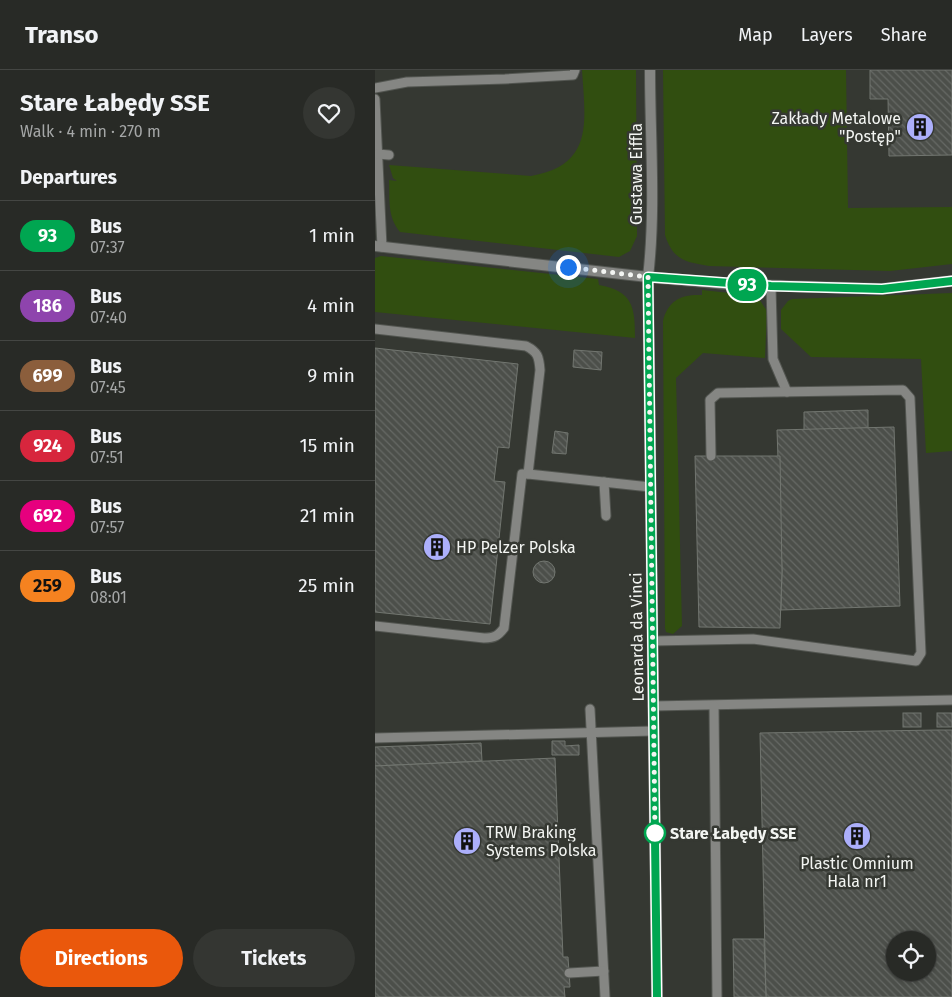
<!DOCTYPE html>
<html lang="en">
<head>
<meta charset="utf-8">
<style>
	body { margin:0; font-family:"Fira Sans",sans-serif; background:#343632; color:#f1f3f6; height:100vh; display:flex; flex-direction:column; font-size:19px; white-space:nowrap }
	* { box-sizing:border-box; margin:0 }
	p { font-size:16px; color:#a5a7a7 }
	.icon { flex:none; width:28px; height:28px; fill:none; stroke:currentColor; stroke-width:2; stroke-linecap:round; stroke-linejoin:round }
	.map { position:relative; flex:1; overflow:hidden }
	.drawer { display:flex; flex-direction:column; background:#282a26; width:375px }
	.drawer>* { flex:none }
	.badge { padding:0 10px; border-radius:16px; font-size:18px; line-height:32px }
	.controls { position:absolute; left:511px; top:861px; display:grid; gap:10px }
	.controls a { display:grid; place-items:center; width:50px; height:50px; border-radius:50%; background:#282a26; box-shadow:0 1px 4px #0004,0 0 0 1px #444643; font-size:25px }
	.you { position:absolute; width:25px; height:25px; margin:-12px; border:4px solid #fff; border-radius:50%; background:#1a73e8; box-shadow:0 0 0 8px #1a73e833 }
	.map>.badge { position:absolute; translate:-50% -50%; box-shadow:0 0 0 2px #fff }
	h2 { padding:0 20px; font-size:19px; line-height:45px }
	.round { display:grid; place-items:center; flex:none; width:52px; height:52px; border-radius:26px; background:#343632 }
	.overview { display:flex; align-items:center; justify-content:space-between; height:85px; padding:0 20px }
	h1 { font-size:24px; font-weight:700; line-height:38px }
	.action { display:flex; gap:10px; margin-top:auto; padding:10px 20px }
	.action a { flex:1; height:58px; border-radius:30px; background:#ea580c; color:#fff; font-size:20px; font-weight:700; line-height:58px; text-align:center }
	.action a+a { background:#343632; color:#f1f3f6 }
	ul { padding:0; list-style:none }
	li { display:flex; align-items:center; gap:15px; height:70px; padding:0 20px; border-top:1px solid #444643 }
	li div { flex:1 }
	li b { display:block; font-size:19px }
	li em { font-style:normal }
	li .badge { min-width:55px; font-weight:700; text-align:center }
	header { display:flex; align-items:center; gap:30px; box-sizing:border-box; height:70px; padding:0 25px; background:#282a26; border-bottom:1px solid #444643 }
	header strong { font-size:24px }
	nav { display:flex; gap:28px; margin-inline-start:auto; font-size:18px }
	main { display:flex; flex:1; min-height:0 }
	.map>svg:first-child { display:block }
	.green { fill:#314e10 }
	.building { fill:url(#building-back-hatch); stroke:#727670; fill-rule:evenodd }
	.lines { fill:none; stroke-linecap:round; stroke-linejoin:round }
	.service-casing { stroke:#535651; stroke-width:11 }
	.minor-casing { stroke:#535651; stroke-width:12 }
	.tertiary-casing { stroke:#535651; stroke-width:12 }
	.service { stroke:#858683; stroke-width:9 }
	.minor { stroke:#858683; stroke-width:10 }
	.tertiary { stroke:#858683; stroke-width:10 }
	.line-casing { stroke:#fff; stroke-width:11 }
	.line { stroke:#00a651; stroke-width:8 }
	.walk { stroke:#f3f5f2; stroke-width:5; stroke-dasharray:0 9 }
	.stop-dot { fill:#fff; stroke:#00a651; stroke-width:2.5 }
	.labels { text-anchor:middle; dominant-baseline:central; stroke-width:5; stroke-linejoin:round; paint-order:stroke }
	.poi-label { font-size:16px; fill:#f3f5f2; stroke:#353832; text-anchor:start }
	.street-label { font-size:16px; fill:#f3f5f2; stroke:#353832 }
	.stop-label { font-size:16px; font-weight:bold; fill:#f3f5f2; stroke:#353832; text-anchor:start }
</style>
</head>
<body>
<header>
<strong>Transo</strong>
<nav><a>Map</a><a>Layers</a><a>Share</a></nav>
</header>
<main>
<section class="drawer">
<div class="overview"><div><h1>Stare Łabędy SSE</h1><p>Walk · 4 min · 270 m</p></div><a class="round"><svg class="icon" aria-label="heart" viewBox="0 0 24 24"><path d="M12 20l-8-8c-3-5 5-10 8-4 3-6 11-1 8 4z"/></svg></a></div>
<h2>Departures</h2>
<ul>
<li><span class="badge" style="background:#00a651;color:#fff">93</span><div><b>Bus</b><p>07:37</p></div><em>1 min</em></li>
<li><span class="badge" style="background:#8e44ad;color:#fff">186</span><div><b>Bus</b><p>07:40</p></div><em>4 min</em></li>
<li><span class="badge" style="background:#8b5e3c;color:#fff">699</span><div><b>Bus</b><p>07:45</p></div><em>9 min</em></li>
<li><span class="badge" style="background:#d7263d;color:#fff">924</span><div><b>Bus</b><p>07:51</p></div><em>15 min</em></li>
<li><span class="badge" style="background:#e6007e;color:#fff">692</span><div><b>Bus</b><p>07:57</p></div><em>21 min</em></li>
<li><span class="badge" style="background:#f58220;color:#111">259</span><div><b>Bus</b><p>08:01</p></div><em>25 min</em></li>
</ul>
<div class="action"><a>Directions</a><a>Tickets</a></div>
</section>
<div class="map">
<svg width="577" height="927" viewBox="0 0 577 927">
	<defs>
		<pattern id="building-back-hatch" width="6" height="6" patternUnits="userSpaceOnUse" patternTransform="scale(1.25)"><rect width="6" height="6" fill="#4c4f4a"/><path d="M-1 5l2 2M0 0l6 6M5-1l2 2" fill="none" stroke="#666965"/></pattern>
	</defs>
	<rect width="100%" height="100%" fill="#353832"/>
	<g class="green">
		<path d="M207,0H261L262,166L255,181L244,187L25,162C12,146 15,130 14,110L22,111L18,108L14,95L156,106C220,95 210,50 207,0Z"/>
		<path d="M288,0H471L473,138L577,137V194L515,201L334,196C310,192 298,190 290,165Z"/>
		<path d="M6,186L223,209L224,215C258,221 260,237 260,268L0,242V188Z"/>
		<path d="M327,220L382,226L392,241L390,288L328,283L301,308L307,556L298,564L291,562L290,558L288,251C293,230 307,224 327,225Z"/>
		<path d="M577,223V381L551,383L546,289L436,287L406,259V240L413,231L417,229Z"/>
	</g>
	<g class="building">
		<path d="M495,0H577V85L514,86L513,29H495Z"/>
		<path d="M0,278L143,294L134,378L123,377L119,411L130,412L115,554L0,542Z"/>
		<path d="M199,280L227,282L226,300L198,297Z"/>
		<path d="M493,340V358L429,360V342Z"/>
		<path d="M519,357L525,536L406,540L407,501L402,360Z"/>
		<path d="M180,361L193,363L191,384L177,383Z"/>
		<path d="M320,386H405L407,501L405,558L324,557Z"/>
		<circle cx="169" cy="502" r="11"/>
		<rect x="528" y="643" width="18" height="14"/>
		<rect x="562" y="643" width="15" height="14"/>
		<path d="M563,660H577V927H391L385,663ZM520,870H552V902H520Z"/>
		<path d="M177,671H190V676L204,675V685H177Z"/>
		<path d="M106,673L107,691L0,696V677Z"/>
		<path d="M180,688L188,887H193L195,917H189L190,927H0V696Z"/>
		<path d="M358,869H389L391,927H359Z"/>
	</g>
	<g class="lines">
		<defs>
			<g id="service">
				<path d="M0,18L32,12L130,9L198,5L200,0"/>
				<path d="M0,29L7,177"/>
				<path d="M3,84L14,85"/>
				<path d="M396,217L398,289L412,322"/>
				<path d="M0,259L151,276C163,282 164,287 165,300L153,404H147L129,558C123,566 119,568 109,568L0,556"/>
				<path d="M153,404L275,417"/>
				<path d="M229,412L231,446"/>
				<path d="M277,571L378,569L541,591L546,583L535,328L528,320L343,323L335,330L336,386"/>
				<path d="M278,636L577,630"/>
				<path d="M339,636L342,927"/>
				<path d="M215,639L230,927"/>
				<path d="M0,668L278,661"/>
				<path d="M194,903L229,901"/>
			</g>
			<path id="minor" d="M275,0C275,68 281,139 273,207L282,927"/>
			<path id="tertiary" d="M0,176L273,207L352,214L507,219L577,211"/>
		</defs>
		<use href="#service" class="service-casing"/>
		<use href="#minor" class="minor-casing"/>
		<use href="#tertiary" class="tertiary-casing"/>
		<use href="#service" class="service"/>
		<use href="#minor" class="minor"/>
		<use href="#tertiary" class="tertiary"/>
	</g>
	<g class="lines">
		<defs>
			<path id="line" d="M282,927L273,207L396,216L507,219L577,211"/>
		</defs>
		<use href="#line" class="line-casing"/>
		<use href="#line" class="line"/>
		<path class="walk" d="M193,197L273,207L280,763"/>
	</g>
	<defs>
		<symbol id="building-disc" viewBox="-11 -11 22 22"><circle r="9.5" fill="#acaffb" stroke="#353832"/><path d="M-4-6H4V6H1V3H-1V6H-4ZM-2.5-4.3h1.7v1.8h-1.7ZM.8-4.3h1.7v1.8H.8ZM-2.5-1h1.7V.8h-1.7ZM.8-1h1.7V.8H.8Z" fill="#111"/></symbol>
	</defs>
	<g fill-rule="evenodd">
		<use href="#building-disc" x="529" y="41" width="32" height="32"/>
		<use href="#building-disc" x="46" y="461" width="32" height="32"/>
		<use href="#building-disc" x="466" y="750" width="32" height="32"/>
		<use href="#building-disc" x="76" y="755" width="32" height="32"/>
	</g>
	<circle class="stop-dot" cx="280" cy="763" r="10"/>
	<g class="labels">
		<g class="poi-label">
			<text x="526" y="48" text-anchor="end">Zakłady Metalowe<tspan x="526" dy="18">"Postęp"</tspan></text>
			<text x="81" y="477">HP Pelzer Polska</text>
			<text x="111" y="762">TRW Braking<tspan x="111" dy="18">Systems Polska</tspan></text>
			<text x="482" y="793" text-anchor="middle">Plastic Omnium<tspan x="482" dy="18">Hala nr1</tspan></text>
		</g>
		<g class="street-label">
			<text transform="translate(261 104) rotate(-90)">Gustawa Eiffla</text>
			<text transform="translate(262 567) rotate(-91)">Leonarda da Vinci</text>
		</g>
		<g class="stop-label">
			<text x="295" y="763">Stare Łabędy SSE</text>
		</g>
	</g>
</svg>
<div class="controls">
<a><svg class="icon" aria-label="locate" viewBox="0 0 24 24"><circle cx="12" cy="12" r="6"/><path d="M12 2v4M12 18v4M2 12h4M18 12h4"/></svg></a>
</div>
<div class="you" style="left:193px;top:197px"></div>
<b class="badge" style="left:372px;top:215px;background:#00a651;color:#fff">93</b>
</div>
</main>
</body>
</html>
